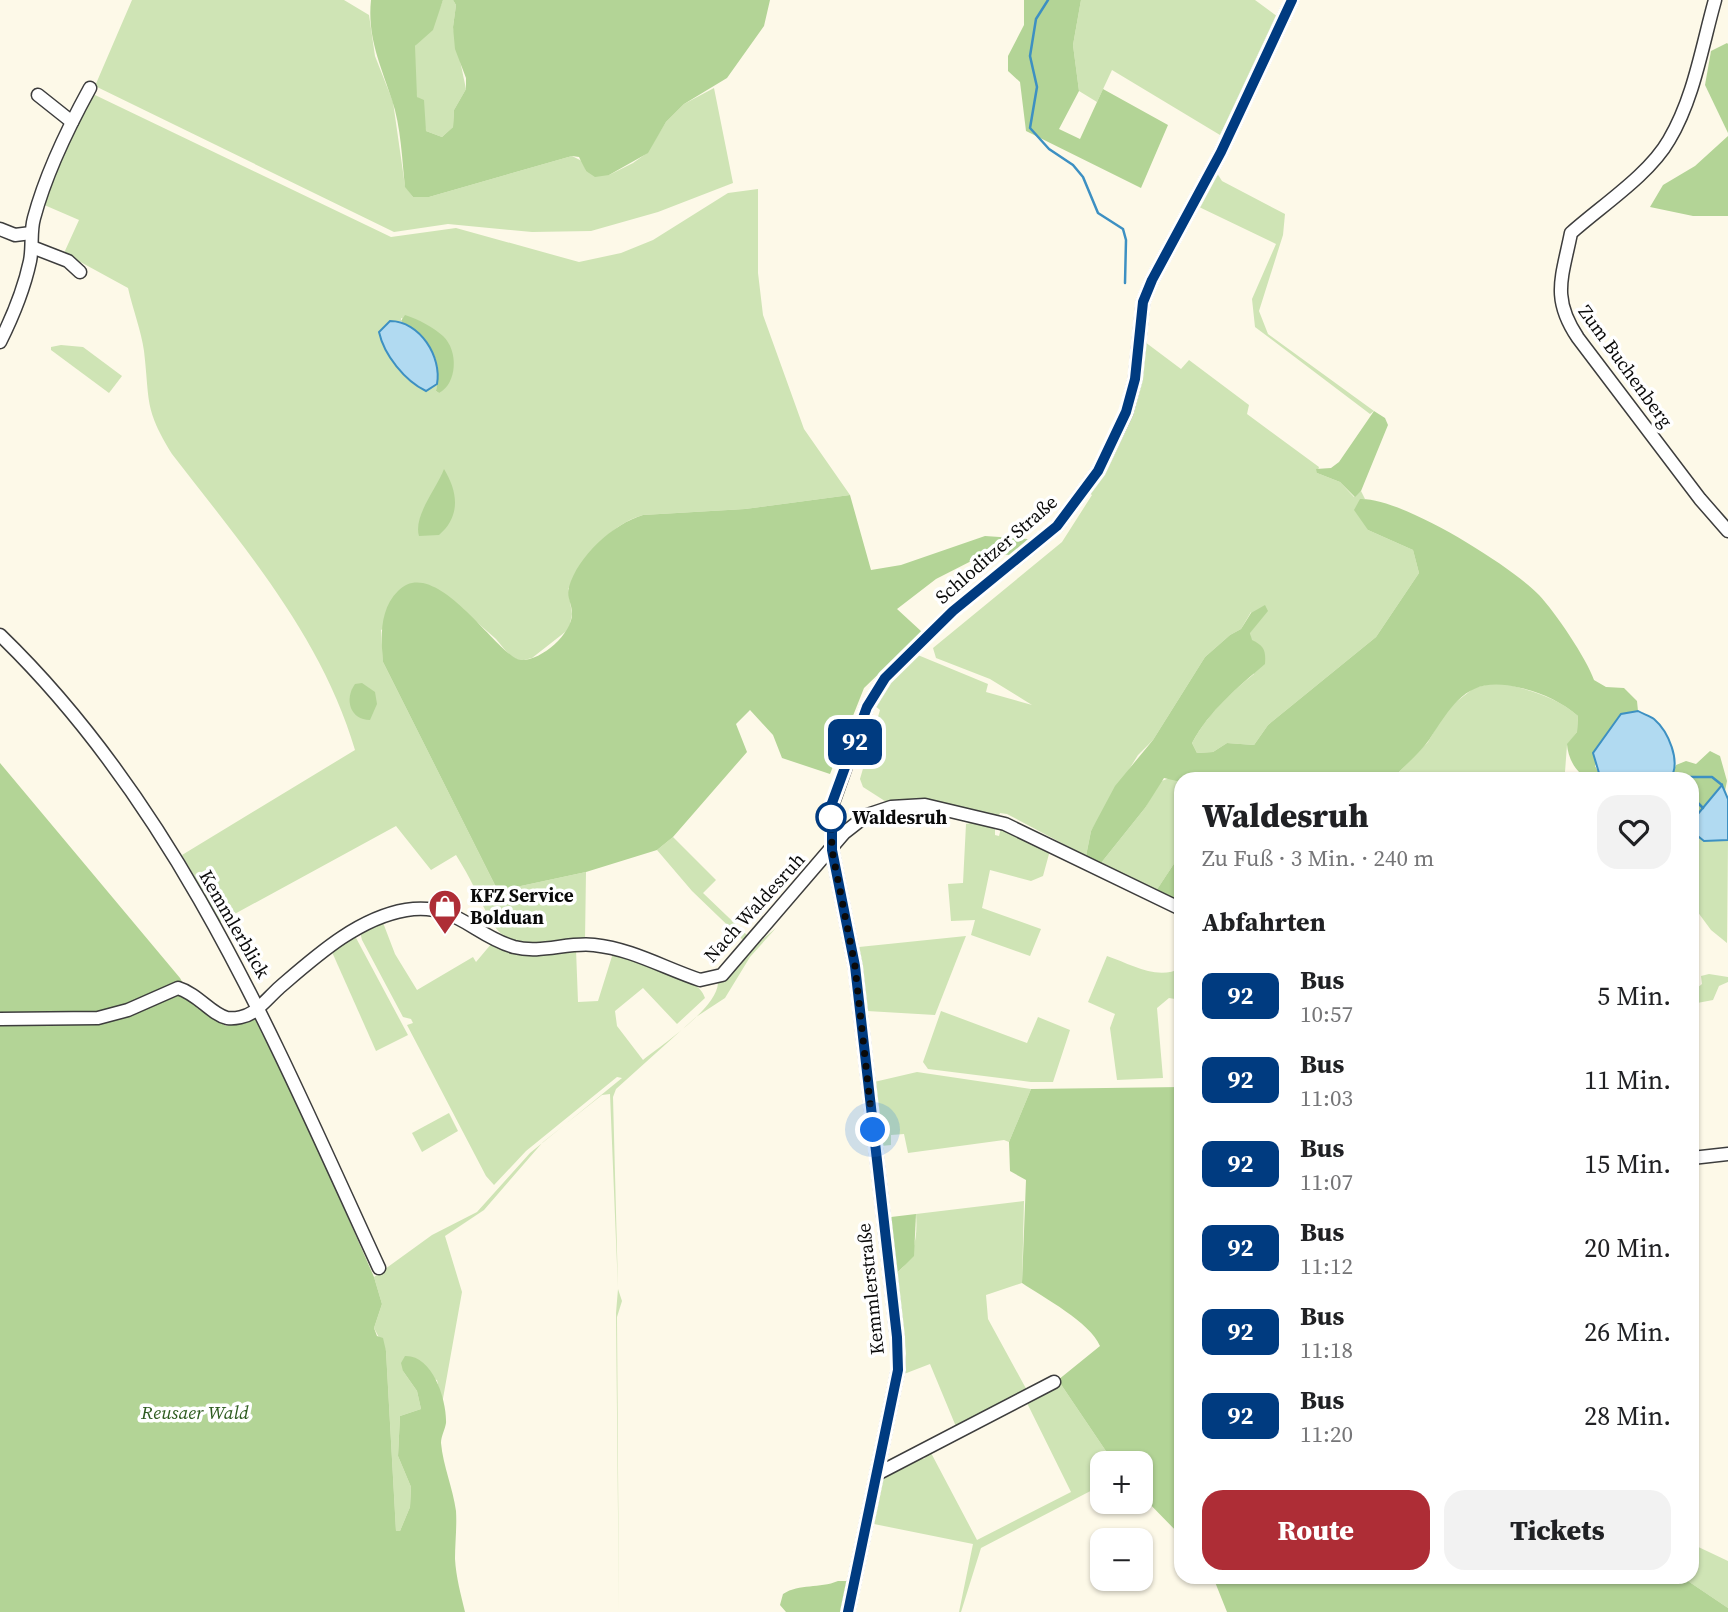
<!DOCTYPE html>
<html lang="de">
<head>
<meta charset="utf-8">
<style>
	body { margin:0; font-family:"Source Serif 4",serif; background:#f2f2f2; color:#202124; height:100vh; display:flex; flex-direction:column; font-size:26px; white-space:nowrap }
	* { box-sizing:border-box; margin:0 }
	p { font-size:23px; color:#757577 }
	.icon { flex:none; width:38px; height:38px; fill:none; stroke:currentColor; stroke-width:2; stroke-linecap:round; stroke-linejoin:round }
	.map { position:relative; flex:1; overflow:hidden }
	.panel { position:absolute; left:1174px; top:772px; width:525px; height:812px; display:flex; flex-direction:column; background:#fff; border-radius:21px; box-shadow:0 2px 5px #0004 }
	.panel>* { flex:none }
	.badge { padding:0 14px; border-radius:10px; font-size:24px; line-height:46px }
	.fabs { position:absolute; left:1090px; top:1451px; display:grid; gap:14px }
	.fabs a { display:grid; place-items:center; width:63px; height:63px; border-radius:14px; background:#fff; box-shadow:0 2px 5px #0004; font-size:35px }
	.you { position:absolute; width:35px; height:35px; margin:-18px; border:5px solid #fff; border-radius:50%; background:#1a73e8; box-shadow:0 0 0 10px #1a73e833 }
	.map>.badge { position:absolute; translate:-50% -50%; box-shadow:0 0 0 4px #fff }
	h2 { padding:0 28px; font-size:26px; line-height:63px }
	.round { display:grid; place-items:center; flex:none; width:74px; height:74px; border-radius:21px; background:#f2f2f2 }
	.head { display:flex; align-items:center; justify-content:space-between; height:119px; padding:0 28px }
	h1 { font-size:33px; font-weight:800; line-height:52px }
	.action { display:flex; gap:14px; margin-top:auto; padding:14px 28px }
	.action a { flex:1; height:80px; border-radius:21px; background:#ae2d36; color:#fff; font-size:28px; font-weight:800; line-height:80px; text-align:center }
	.action a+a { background:#f2f2f2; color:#202124 }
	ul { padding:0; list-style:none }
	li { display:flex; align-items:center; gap:21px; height:84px; padding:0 28px }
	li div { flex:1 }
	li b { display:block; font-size:26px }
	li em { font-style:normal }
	li .badge { min-width:77px; font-weight:700; text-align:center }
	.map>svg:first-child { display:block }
	.green { fill:#cfe4b5; fill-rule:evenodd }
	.forest { fill:#b3d496 }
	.water { fill:#b1daf1; stroke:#3d90c2; stroke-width:2 }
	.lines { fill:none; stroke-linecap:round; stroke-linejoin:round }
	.stream { stroke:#3d90c2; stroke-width:2.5 }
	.minor-casing { stroke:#3d3d3d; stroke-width:15 }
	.minor { stroke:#fff; stroke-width:12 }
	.line-casing { stroke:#fff; stroke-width:16 }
	.line { stroke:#003b80; stroke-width:10 }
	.walk { stroke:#0a0a0a; stroke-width:7; stroke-dasharray:0 12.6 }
	.stop-dot { fill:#fff; stroke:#003b80; stroke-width:3.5 }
	.labels { text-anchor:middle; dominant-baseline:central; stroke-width:7; stroke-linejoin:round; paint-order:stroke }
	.street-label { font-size:19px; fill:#0a0a0a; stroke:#fff }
	.stop-label { font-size:19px; font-weight:bold; fill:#0a0a0a; stroke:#fff; text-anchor:start }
	.poi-label { font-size:19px; font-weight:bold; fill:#0a0a0a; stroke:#fff; text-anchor:start }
	.park-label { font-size:19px; font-style:italic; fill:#2e5b20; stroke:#fff }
</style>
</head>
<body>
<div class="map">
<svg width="1728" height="1612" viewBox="0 0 1728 1612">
	<rect width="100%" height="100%" fill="#fdf9e8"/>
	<g class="green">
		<path d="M132,0H344L369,15L375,56L393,102L405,186L413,197H429L572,156L582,161L586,171L609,175L633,163L647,153L666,122L684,104L714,88L733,183L658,212L591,231L532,232L448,224L394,232L95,86Z"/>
		<path d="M443,0H453L456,5L453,27L466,89L454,110L453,127L442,137L426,131L415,89V46L436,18Z"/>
		<path d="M1081,0H1255L1278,17L1220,135L1112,70L1097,102L1079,91L1073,45Z"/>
		<path d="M95,95L391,237L456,228L579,262L621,253L653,240L728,193L758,189V273L763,315L804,429L850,495L745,509L643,515C606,526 587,558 568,589L572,614L569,629L532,658L520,661L510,656L496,639L446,595L381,630L383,662L498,891L586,872L585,940C479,954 504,931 456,855L431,870L396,826L220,922L182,855L355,750C322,637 243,546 172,454C144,408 150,402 144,351C141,330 133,310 128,288L64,253L79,220L42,204L90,97ZM401,318L443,337L439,393L436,391L437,384L426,391L390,321H401Z"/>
		<path d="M1215,170L1222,181L1285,214L1283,235L1259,311L1268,334L1374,411L1370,414L1255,327L1252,299L1276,244L1197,206Z"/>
		<path d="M1141,339L1181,369L1189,360L1249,405L1247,414L1319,467L1317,473L1340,482L1354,497L1361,491L1365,499H1360L1368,530L1413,550L1419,573L1376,637L1268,725L1254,745L1227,743L1213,752L1197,753L1192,743C1207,715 1229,694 1254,674L1250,632L1255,626L1251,612L1241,629L1230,635L1205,657L1153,740L1138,755L1091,831L1086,856L1007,814L1000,813L998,819L888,803L863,787L860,779L880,710L874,705L887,683L913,653L988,684L986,692L1032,705L990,679L936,658L933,648L1062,542L1092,495L1089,493L1118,444L1132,411Z"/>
		<path d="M61,345L83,347L122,376L109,393L51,350V347Z"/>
		<path d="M1497,682C1526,689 1556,696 1578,716L1577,732L1567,745L1565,772L1573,779H1392L1428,742L1447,709L1474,688Z"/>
		<path d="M1172,777L1181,782V853L1156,891L1101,863L1145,808L1159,782Z"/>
		<path d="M976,822L995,827V835L999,836L1001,828L1047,849L1049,854L1043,876L1031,881L990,870L982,908L1041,929L1030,956L971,935L975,920L951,921L948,884L963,883L966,824Z"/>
		<path d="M1692,826L1694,833L1728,840L1727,943L1711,930L1697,911L1692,914Z"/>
		<path d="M673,837L716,880L703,893L749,937L745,942L692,891L657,850Z"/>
		<path d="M382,920L395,954L417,990L473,957L476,962L492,943L576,949L578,1002L598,1001L613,953C635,960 699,974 705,998L677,1024L643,988L615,1011L617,1026L643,1060C663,1044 717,1008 718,983L750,950L776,928L750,957L725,998L696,1017L616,1089L613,1097L618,1289L622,1301L617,1317L619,1612L616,1313L618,1289L610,1094L602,1095L543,1142L484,1210L445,1236L462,1292L442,1404L437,1380L403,1371L417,1391L421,1409L400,1416L398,1456L411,1487L410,1507L400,1531H396L386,1351L374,1328L382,1304L374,1277L432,1235L477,1212L530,1153L622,1078L617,1077L526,1151L494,1185L486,1176L407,1025L413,1023L411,1019L403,1017L362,940L360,932Z"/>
		<path d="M355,936L408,1035L376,1051L332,952Z"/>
		<path d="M966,936L935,1015L867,1011L859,947Z"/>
		<path d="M1107,956C1131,964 1157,981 1181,968V1000L1169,998L1157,1008L1163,1078L1117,1080L1110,1028L1115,1014L1088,1002Z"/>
		<path d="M1709,974L1728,977V982L1719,986L1713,1000L1692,1004V992L1702,984L1701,976Z"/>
		<path d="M941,1011L1027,1043L1038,1017L1070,1030L1053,1082H1031L928,1069L923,1062Z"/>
		<path d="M917,1072L1031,1089L1009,1142L1004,1140L908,1153L904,1134L891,1135V1145L881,1146L874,1082Z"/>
		<path d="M449,1113L458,1131L422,1152L412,1133Z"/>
		<path d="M1024,1201L1022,1283L986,1295L988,1319L1029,1394L957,1429L930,1364L904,1374L906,1354L896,1274C914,1259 918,1238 916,1214Z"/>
		<path d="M1058,1380L1114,1463H1102V1485L981,1548L961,1612H959L973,1544L874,1524L884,1476L918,1457L924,1459L930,1451L977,1540L1071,1492L1026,1401Z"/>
		<path d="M1692,1544L1728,1561V1608L1682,1577H1692Z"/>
	</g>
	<g class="forest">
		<path d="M371,0H443L433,30L415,46L417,97L424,100L426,131L442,137L453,127L454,110L466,89V78L455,49L453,27L456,5L453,0H770L764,26L727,78L684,104L666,122L648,153L609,175L595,177L586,171L579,157L572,156L429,197H413L405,187C402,159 401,127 392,100C381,66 367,37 371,0Z"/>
		<path d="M1024,0H1081L1073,45L1079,91L1059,129L1080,139L1103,89L1168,125L1141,188L1026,131L1020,82L1008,71V56L1024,25Z"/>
		<path d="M1727,43L1728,44V133L1705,85L1711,51Z"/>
		<path d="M1728,136V216H1693L1650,207L1663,185L1695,166Z"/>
		<path d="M405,315C418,319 433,327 443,336C459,351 457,384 439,393L436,391C443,354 429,343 401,321Z"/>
		<path d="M1374,411L1385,418L1388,425L1361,491L1355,497L1340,482L1317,473L1316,469L1331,468L1339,462Z"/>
		<path d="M444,469C458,492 461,516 439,535L419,536C413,516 437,488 444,469Z"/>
		<path d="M850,495L871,570L901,565L985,536L1028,539L1010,555L987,553L936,579L897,609L922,632L864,688L830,774L782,758L773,735L750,710L736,724L747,752L673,837L657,850L586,872L498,891L383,662C381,638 379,610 398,591C436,552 500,660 521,660C541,661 573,633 572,613C572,604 566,596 569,587C578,556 613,524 643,515L745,509Z"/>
		<path d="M1360,499C1401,497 1510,565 1539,595C1555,612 1587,659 1594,680L1606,687L1624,688L1637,701L1638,711L1621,714L1595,766L1599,773L1595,778C1579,780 1568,760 1567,744L1577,732L1578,716C1562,702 1542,693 1521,688C1468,675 1455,701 1429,740C1419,754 1404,766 1392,779H1181V782L1164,778L1145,808L1101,863L1086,856L1091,831L1115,786L1153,740L1205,657L1230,635L1241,629L1251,613L1265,605L1268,611L1250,633L1252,640C1264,646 1266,650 1265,664C1237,688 1210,710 1192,743L1197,753L1213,752L1227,743L1254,745L1268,725L1376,637L1419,573L1413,550L1368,530L1354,510Z"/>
		<path d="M362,683L375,692L377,704L370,720C350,720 344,699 355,684Z"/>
		<path d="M1710,751L1720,756L1727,781L1725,791L1721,785L1692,821V779H1670L1676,765L1686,761L1696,764Z"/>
		<path d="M0,763L180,978L197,1008L226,1026L260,1017L374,1277L382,1304L374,1328L377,1336L383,1338L386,1351L396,1531H400L410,1507L411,1487L398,1456L400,1416L421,1409L417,1391L403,1371L401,1363L405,1356C433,1355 447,1401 446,1423C445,1430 441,1436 441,1443C443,1466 453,1488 456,1511C457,1527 455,1543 455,1559C456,1577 461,1595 465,1612H0Z"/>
		<path d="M1181,853V904L1156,891Z"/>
		<path d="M1181,1087V1536L1141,1495V1463H1114L1058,1380L1100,1346C1090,1322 1044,1298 1022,1283L1026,1180L1010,1171L1009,1142L1031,1089Z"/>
		<path d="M916,1214L914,1256L896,1274L889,1224L891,1217Z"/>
		<path d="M1213,1577H1682L1728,1608V1612H1227Z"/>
		<path d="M838,1581H847L844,1612H786L780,1605L783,1594C800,1583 819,1589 838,1581Z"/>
	</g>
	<g class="water">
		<path d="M390,321C420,321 442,357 437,384L426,391C405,381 384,355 379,332Z"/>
		<path d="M1638,711C1643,714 1650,716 1654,719C1668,731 1682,762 1670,779H1616L1599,773L1593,753L1618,718L1621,714Z"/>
		<path d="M1722,785L1728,799V840L1704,841L1694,833L1692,821Z"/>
	</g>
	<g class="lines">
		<g class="stream">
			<path d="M1048,0L1036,19L1030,56L1037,87L1030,128L1049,149L1073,165L1083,177L1098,213L1123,229L1126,240L1125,283"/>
			<path d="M1672,777H1712L1722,785"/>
			<path d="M1692,797L1703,808"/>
		</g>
		<defs>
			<g id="minor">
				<path d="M1715,0C1702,46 1694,98 1669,140C1649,175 1601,206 1571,233C1562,278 1551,298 1578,338L1700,499L1728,531"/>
				<path d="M38,95L72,122"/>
				<path d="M0,229L15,235L31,233"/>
				<path d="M32,247L68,261L80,272"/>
				<path d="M0,342C13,316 24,289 30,261C33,246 30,232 34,218C46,173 68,128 90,88"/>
				<path d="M0,635C180,809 276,1045 379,1268"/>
				<path d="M0,1019L98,1018L128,1010L178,988C198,994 211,1014 227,1018C235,1019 246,1017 253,1012C262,1006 271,995 280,987C316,956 358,918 406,910C456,902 473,935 514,947C541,954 567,942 594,945C632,949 664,968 700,980L722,975L844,833L867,815L891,807L925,805L1005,824L1181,909"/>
				<path d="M1692,1158L1728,1154"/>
				<path d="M877,1474L1054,1382"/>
				<path d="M848,1612L898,1370L897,1337L855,966L832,850L833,803L867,707L885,678L953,611L1057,526L1098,471L1126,413L1135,379L1143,302L1152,280L1221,152L1292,0"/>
			</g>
		</defs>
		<use href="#minor" class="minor-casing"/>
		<use href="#minor" class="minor"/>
	</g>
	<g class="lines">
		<defs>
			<path id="line" d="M848,1612L898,1370L897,1337L855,966L832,850V803L867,707L885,678L953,611L1057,526L1098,471L1126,412L1135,379L1143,302L1152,280L1221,152L1292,0"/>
		</defs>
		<use href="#line" class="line-casing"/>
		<use href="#line" class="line"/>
		<path class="walk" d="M831,817L832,850L855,966L873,1130"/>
	</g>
	<defs>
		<symbol id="shop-pin" viewBox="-11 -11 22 30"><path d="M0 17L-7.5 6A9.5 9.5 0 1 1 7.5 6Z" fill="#ae2d36" stroke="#fff"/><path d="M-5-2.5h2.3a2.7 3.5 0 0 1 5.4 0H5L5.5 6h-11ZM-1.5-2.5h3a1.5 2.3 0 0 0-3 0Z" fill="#fff"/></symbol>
	</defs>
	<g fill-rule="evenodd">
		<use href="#shop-pin" x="426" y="887" width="38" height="52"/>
	</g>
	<circle class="stop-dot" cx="831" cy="817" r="14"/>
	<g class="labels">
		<g class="street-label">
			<text transform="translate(1626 366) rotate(54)">Zum Buchenberg</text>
			<text transform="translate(996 549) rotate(-41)">Schloditzer Straße</text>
			<text transform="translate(754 907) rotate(-48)">Nach Waldesruh</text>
			<text transform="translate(235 924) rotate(60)">Kemmlerblick</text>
			<text transform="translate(870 1289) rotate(-96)">Kemmlerstraße</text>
		</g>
		<g class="stop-label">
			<text x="852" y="817">Waldesruh</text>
		</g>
		<g class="poi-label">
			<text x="470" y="895">KFZ Service<tspan x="470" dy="22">Bolduan</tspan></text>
		</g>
		<g class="park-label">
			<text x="195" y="1412">Reusaer Wald</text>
		</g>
	</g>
</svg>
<div class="fabs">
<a>+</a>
<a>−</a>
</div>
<div class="you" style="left:873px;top:1130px"></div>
<b class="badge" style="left:855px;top:742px;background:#003b80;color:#fff">92</b>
<section class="panel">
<div class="head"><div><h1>Waldesruh</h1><p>Zu Fuß · 3 Min. · 240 m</p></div><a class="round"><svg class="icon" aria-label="heart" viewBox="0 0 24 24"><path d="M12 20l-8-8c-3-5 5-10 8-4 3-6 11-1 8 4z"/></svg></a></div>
<h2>Abfahrten</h2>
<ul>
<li><span class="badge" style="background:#003b80;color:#fff">92</span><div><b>Bus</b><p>10:57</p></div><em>5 Min.</em></li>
<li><span class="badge" style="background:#003b80;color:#fff">92</span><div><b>Bus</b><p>11:03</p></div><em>11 Min.</em></li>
<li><span class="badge" style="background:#003b80;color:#fff">92</span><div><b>Bus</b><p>11:07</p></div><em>15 Min.</em></li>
<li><span class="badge" style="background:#003b80;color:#fff">92</span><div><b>Bus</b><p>11:12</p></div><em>20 Min.</em></li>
<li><span class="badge" style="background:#003b80;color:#fff">92</span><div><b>Bus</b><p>11:18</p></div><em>26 Min.</em></li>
<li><span class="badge" style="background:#003b80;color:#fff">92</span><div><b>Bus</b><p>11:20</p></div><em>28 Min.</em></li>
</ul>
<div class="action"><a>Route</a><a>Tickets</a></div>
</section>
</div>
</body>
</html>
